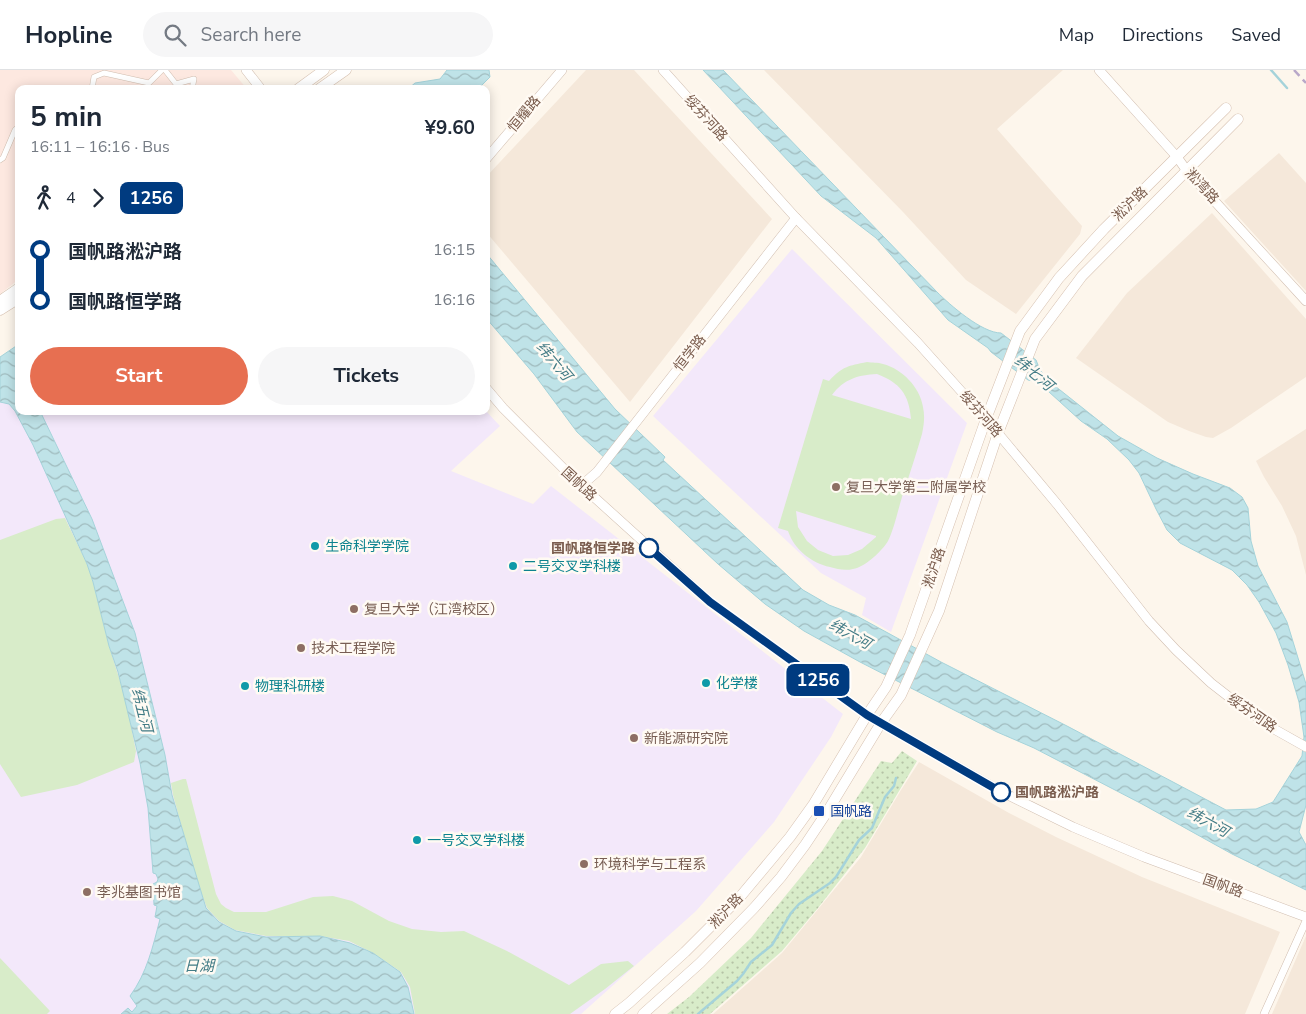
<!DOCTYPE html>
<html lang="en">
<head>
<meta charset="utf-8">
<style>
	body { margin:0; font-family:"Nunito Sans","Noto Sans SC",sans-serif; background:#f6f6f7; color:#1f2937; height:100vh; display:flex; flex-direction:column; font-size:19px; white-space:nowrap }
	* { box-sizing:border-box; margin:0 }
	p { font-size:16px; color:#747a83 }
	.icon { flex:none; width:28px; height:28px; fill:none; stroke:currentColor; stroke-width:2; stroke-linecap:round; stroke-linejoin:round }
	.map { position:relative; flex:1; overflow:hidden }
	.sheet { position:absolute; left:15px; top:15px; width:475px; height:330px; display:flex; flex-direction:column; background:#fff; border-radius:10px; box-shadow:0 2px 12px #0003 }
	.sheet>* { flex:none }
	.badge { padding:0 10px; border-radius:8px; font-size:18px; line-height:32px }
	.map>.badge { position:absolute; translate:-50% -50%; box-shadow:0 0 0 2px #fff }
	.legs { display:flex; align-items:center; gap:8px; height:55px; padding:0 15px; font-size:16px }
	.legs p { margin-inline-start:auto }
	.summary { display:flex; align-items:center; justify-content:space-between; height:85px; padding:0 15px }
	h1 { font-size:28px; font-weight:700; line-height:38px }
	.action { display:flex; gap:10px; margin-top:auto; padding:10px 15px }
	.action a { flex:1; height:58px; border-radius:30px; background:#e76f51; color:#fff; font-size:20px; font-weight:700; line-height:58px; text-align:center }
	.action a+a { background:#f6f6f7; color:#1f2937 }
	ul { padding:0 15px; list-style:none }
	li { display:flex; align-items:center; gap:18px; height:50px; font-size:19px }
	li i { display:grid; place-items:center; width:8px; height:100%; margin:0 6px; background:currentColor }
	li i::after { content:''; width:12px; height:12px; margin:-6px; border:4px solid; border-radius:50%; background:#fff }
	li p { margin-inline-start:auto }
	li:first-child i { background:linear-gradient(#0000 50%,currentColor 0) }
	li:last-child i { background:linear-gradient(currentColor 50%,#0000 0) }
	header { display:flex; align-items:center; gap:30px; box-sizing:border-box; height:70px; padding:0 25px; background:#fff; border-bottom:1px solid #e0e1e3 }
	header strong { font-size:24px }
	nav { display:flex; gap:28px; margin-inline-start:auto; font-size:18px }
	.search { width:350px; height:45px; background:#f6f6f7; display:flex; align-items:center; gap:12px; box-sizing:border-box; padding:0 18px; border-radius:28px; color:#747a83; font-size:19px }
	.map>svg:first-child { display:block }
	.residential { fill:#f5e8da }
	.commercial { fill:#fde8e0 }
	.education { fill:#f3e8fa }
	.green { fill:#d8ecc9; fill-rule:evenodd }
	.park { fill:url(#park-dots) }
	.water { fill:url(#water-waves); stroke:#a5d3da }
	.lines { fill:none; stroke-linecap:round; stroke-linejoin:round }
	.stream { stroke:#a5d3da; stroke-width:2.5 }
	.pedestrian-casing { stroke:#d1beb0; stroke-width:6 }
	.minor-casing { stroke:#d1beb0; stroke-width:8 }
	.tertiary-casing { stroke:#d1beb0; stroke-width:10 }
	.secondary-casing { stroke:#d6c0b0; stroke-width:11 }
	.pedestrian { stroke:#fff; stroke-width:5 }
	.minor { stroke:#fff; stroke-width:7 }
	.tertiary { stroke:#fff; stroke-width:9 }
	.secondary { stroke:#fff; stroke-width:10 }
	.rail { stroke:#b9a8c9; stroke-width:2.5; stroke-dasharray:8 5; stroke-linecap:butt }
	.line-1-casing { stroke:#fff; stroke-width:11 }
	.line-1 { stroke:#003b80; stroke-width:8 }
	.education-dot { fill:#8d6e63; stroke:#fffaf3; stroke-width:2 }
	.culture-dot { fill:#0f9aa8; stroke:#fffaf3; stroke-width:2 }
	.stop-1-dot { fill:#fff; stroke:#003b80; stroke-width:2.5 }
	.transit-dot { fill:#1a4fb4; stroke:#fffaf3; stroke-width:2 }
	.labels { text-anchor:middle; dominant-baseline:central; stroke-width:5; stroke-linejoin:round; paint-order:stroke }
	.street-label { font-size:14px; fill:#7a5c4d; stroke:#fffaf3 }
	.education-label { font-size:14px; fill:#785e54; stroke:#fffaf3; text-anchor:start }
	.culture-label { font-size:14px; fill:#0d838f; stroke:#fffaf3; text-anchor:start }
	.stop-label { font-size:14px; font-weight:bold; fill:#7a5c4d; stroke:#fffaf3; text-anchor:end }
	.transit-label { font-size:14px; fill:#164399; stroke:#fffaf3; text-anchor:start }
	.water-label { font-size:15px; font-style:italic; fill:#437c86; stroke:#fffaf3 }
</style>
</head>
<body>
<header>
<strong>Hopline</strong>
<div class="search"><svg class="icon" aria-label="search" viewBox="0 0 24 24"><circle cx="10" cy="10" r="6"/><path d="M15 15l6 6"/></svg>Search here</div>
<nav><a>Map</a><a>Directions</a><a>Saved</a></nav>
</header>
<div class="map">
<svg width="1306" height="944" viewBox="0 0 1306 944">
	<defs>
		<pattern id="park-dots" width="8" height="8" patternUnits="userSpaceOnUse" patternTransform="scale(1.25)"><rect width="8" height="8" fill="#d8ecc9"/><path d="M2 2h.1M6 6h.1" fill="none" stroke="#b4c2a5" stroke-width="1.8" stroke-linecap="round"/></pattern>
		<pattern id="water-waves" width="16" height="10" patternUnits="userSpaceOnUse" patternTransform="scale(1.25)"><rect width="16" height="10" fill="#bfe3e8"/><path d="M0 5q4-4 8 0t8 0" fill="none" stroke="#a0bbbe"/></pattern>
	</defs>
	<rect width="100%" height="100%" fill="#fdf6ec"/>
	<g class="residential">
		<path d="M586,0H634L772,149L630,332L486,162V107Z"/>
		<path d="M764,0H1063L997,59L1082,156L1080,164L1016,244L966,210L903,142Z"/>
		<path d="M1279,83L1306,113V221L1224,131Z"/>
		<path d="M1212,143L1306,249V307L1231,358L1213,368L1206,367L1189,361L1168,352L1076,288L1127,223Z"/>
		<path d="M1306,359V505L1296,466L1282,436L1264,407L1256,391Z"/>
		<path d="M919,692L1009,743L1056,767L1142,807L1280,862L1245,944H713L782,883L861,787L901,720Z"/>
		<path d="M1306,866V944H1272Z"/>
	</g>
	<path class="commercial" d="M0,0H231L247,19H19V209L0,224Z"/>
	<g class="education">
		<path d="M792,179L967,353L891,562L862,545L866,528L821,503L653,346Z"/>
		<path d="M0,304L19,341H486L500,356L451,401L533,434L551,416L843,644L831,667L774,752L696,841L581,944H0Z"/>
	</g>
	<g class="green">
		<path d="M867,292C872,293 878,292 883,294C902,299 920,317 923,337C925,346 924,355 922,364C916,385 909,406 902,427C898,440 894,459 888,471C882,481 865,497 853,499C845,501 837,499 830,497C811,493 794,479 788,461L778,458L823,309L829,311C843,296 848,296 867,292ZM877,304C900,313 909,324 911,349L832,325C844,309 858,305 877,304ZM796,441L876,466V467L862,479L848,485L833,486L818,480L807,471L798,457Z"/>
		<path d="M65,448L87,494L93,512L109,576L125,627L136,681L134,692L77,715L21,727L0,694V470L56,449Z"/>
		<path d="M183,709H186L216,824L221,834L226,838L234,842H266L313,827L333,826L352,831L389,851L412,859L441,862L464,861L507,881L569,915L601,894L628,891L634,896L605,919L570,944H415L410,917L401,902L373,883L349,871L320,866H266L235,860L219,851L207,838L196,809L173,725L171,713Z"/>
		<path d="M0,888L50,941L47,944H0Z"/>
	</g>
	<path class="park" d="M902,681L917,691L865,778L818,838L782,881L710,944H667L689,927L751,868L822,781L881,691L892,693Z"/>
	<g class="water">
		<path d="M447,0H489L490,7L478,19H408L415,13L440,9Z"/>
		<path d="M703,0H723L937,222C950,235 982,263 1001,263L1036,290L1040,300L1055,316L1118,366L1157,388L1193,404L1230,418L1242,427L1248,438L1251,471L1258,496L1287,552L1306,614V735L1299,762L1306,775V820L1232,784L1142,734L1034,678L997,662L860,592L804,561L765,534L718,494L577,362L534,304L486,248V183L615,339L665,387L663,390L803,520L829,535L855,545L941,592L1067,656L1226,740L1256,739L1273,732L1302,686L1304,667L1299,632L1288,595L1276,563L1259,532L1247,515L1232,500L1180,473L1167,460L1156,439L1139,403L1129,390L1107,369L1081,351L1038,312L1028,310L991,282L988,278L948,250L876,168L821,126Z"/>
		<path d="M19,274V341H40L92,449L135,563L165,685L172,725L206,838L219,852L236,861L266,867L320,866L350,873L373,883L400,902L408,917L414,944H121L128,938L132,942L137,936L130,926C147,903 153,876 160,849L155,847L157,836L154,835L153,814L157,812L158,809L156,804L153,803L148,738L140,693L118,602L109,576L93,512L87,494L33,375L15,341L9,334L0,332V287Z"/>
	</g>
	<g class="lines">
		<g class="stream">
			<path d="M1271,0L1287,18"/>
			<path d="M698,944L737,911L743,904L751,892L772,875L791,843L799,834L830,813L836,807L859,770L872,758L885,727L894,716L896,708"/>
		</g>
		<defs>
			<g id="pedestrian">
				<path d="M165,0L176,14L194,9L192,19"/>
				<path d="M92,19L94,7L104,3L149,13L162,0"/>
				<path d="M0,90L3,88L15,60L19,56"/>
			</g>
			<path id="minor" d="M1264,944L1306,851"/>
			<g id="tertiary">
				<path d="M246,0L261,19"/>
				<path d="M663,0L796,148L918,273L986,349L1057,434L1149,551L1176,580L1211,613L1238,634L1274,659L1306,677"/>
				<path d="M1099,0L1177,87L1187,101L1306,231"/>
				<path d="M486,89L562,0"/>
				<path d="M486,318L503,338L573,408L710,532L867,645L1002,722L1073,757L1144,787L1306,847"/>
				<path d="M581,416L597,402L796,148"/>
			</g>
			<g id="secondary">
				<path d="M298,19L324,0"/>
				<path d="M319,19L346,0"/>
				<path d="M0,231L19,218"/>
				<path d="M0,240L19,228"/>
				<path d="M615,944L629,933L685,882L740,827L790,767L813,735L867,645L886,617L910,565L986,349L1020,261L1059,208L1104,159L1226,38"/>
				<path d="M643,944L700,893L754,838L781,807L805,775L827,742L881,653L901,625L939,541L998,363L1035,269L1082,206L1238,49"/>
			</g>
		</defs>
		<use href="#pedestrian" class="pedestrian-casing"/>
		<use href="#minor" class="minor-casing"/>
		<use href="#tertiary" class="tertiary-casing"/>
		<use href="#secondary" class="secondary-casing"/>
		<use href="#pedestrian" class="pedestrian"/>
		<use href="#minor" class="minor"/>
		<use href="#tertiary" class="tertiary"/>
		<use href="#secondary" class="secondary"/>
		<path class="rail" d="M1294,0L1306,13"/>
	</g>
	<g class="lines">
		<defs>
			<path id="line-1" d="M649,478L710,532L867,645L1001,722"/>
		</defs>
		<use href="#line-1" class="line-1-casing"/>
		<use href="#line-1" class="line-1"/>
	</g>
	<g class="education-dot">
		<circle cx="836" cy="417" r="5"/>
		<circle cx="354" cy="539" r="5"/>
		<circle cx="301" cy="578" r="5"/>
		<circle cx="634" cy="668" r="5"/>
		<circle cx="584" cy="794" r="5"/>
		<circle cx="87" cy="822" r="5"/>
	</g>
	<g class="culture-dot">
		<circle cx="315" cy="476" r="5"/>
		<circle cx="513" cy="496" r="5"/>
		<circle cx="706" cy="613" r="5"/>
		<circle cx="245" cy="616" r="5"/>
		<circle cx="417" cy="770" r="5"/>
	</g>
	<g class="stop-1-dot">
		<circle cx="649" cy="478" r="9"/>
		<circle cx="1001" cy="722" r="9"/>
	</g>
	<rect class="transit-dot" x="813" y="735" width="12" height="12" rx="2.5"/>
	<g class="labels">
		<g class="street-label">
			<text transform="translate(524 44) rotate(-50)">恒耀路</text>
			<text transform="translate(706 48) rotate(48)">绥芬河路</text>
			<text transform="translate(1202 116) rotate(48)">淞湾路</text>
			<text transform="translate(1130 134) rotate(-44)">淞沪路</text>
			<text transform="translate(690 283) rotate(-52)">恒学路</text>
			<text transform="translate(981 344) rotate(49)">绥芬河路</text>
			<text transform="translate(579 414) rotate(43)">国帆路</text>
			<text transform="translate(934 498) rotate(-71)">淞沪路</text>
			<text transform="translate(1252 643) rotate(35)">绥芬河路</text>
			<text transform="translate(1223 816) rotate(20)">国帆路</text>
			<text transform="translate(726 841) rotate(-46)">淞沪路</text>
		</g>
		<g class="education-label">
			<text x="846" y="417">复旦大学第二附属学校</text>
			<text x="364" y="539">复旦大学（江湾校区）</text>
			<text x="311" y="578">技术工程学院</text>
			<text x="644" y="668">新能源研究院</text>
			<text x="594" y="794">环境科学与工程系</text>
			<text x="97" y="822">李兆基图书馆</text>
		</g>
		<g class="culture-label">
			<text x="325" y="476">生命科学学院</text>
			<text x="523" y="496">二号交叉学科楼</text>
			<text x="716" y="613">化学楼</text>
			<text x="255" y="616">物理科研楼</text>
			<text x="427" y="770">一号交叉学科楼</text>
		</g>
		<g class="stop-label">
			<text x="635" y="478">国帆路恒学路</text>
			<text x="1015" y="722" text-anchor="start">国帆路淞沪路</text>
		</g>
		<g class="transit-label">
			<text x="830" y="741">国帆路</text>
		</g>
		<g class="water-label">
			<text transform="translate(554 291) rotate(50)">纬六河</text>
			<text transform="translate(1034 303) rotate(40)">纬七河</text>
			<text transform="translate(850 564) rotate(29)">纬六河</text>
			<text transform="translate(142 640) rotate(76)">纬五河</text>
			<text transform="translate(1208 752) rotate(29)">纬六河</text>
			<text x="199" y="896">日湖</text>
		</g>
	</g>
</svg>
<b class="badge" style="left:818px;top:610px;background:#003b80;color:#fff">1256</b>
<section class="sheet">
<div class="summary"><div><h1>5 min</h1><p>16:11 – 16:16 · Bus</p></div><b>¥9.60</b></div>
<div class="legs"><svg class="icon" aria-label="walk" viewBox="0 0 24 24"><circle cx="13" cy="4" r="2"/><path d="M13 8l-2 6 4 7M11 14l-3 7M7 12l3-4h3l4 4"/></svg>4<svg class="icon" aria-label="forward" viewBox="0 0 24 24"><path d="M9 5l7 7-7 7"/></svg><b class="badge" style="background:#003b80;color:#fff">1256</b></div>
<ul>
<li><i style="color:#003b80"></i><b>国帆路淞沪路</b><p>16:15</p></li>
<li><i style="color:#003b80"></i><b>国帆路恒学路</b><p>16:16</p></li>
</ul>
<div class="action"><a>Start</a><a>Tickets</a></div>
</section>
</div>
</body>
</html>
